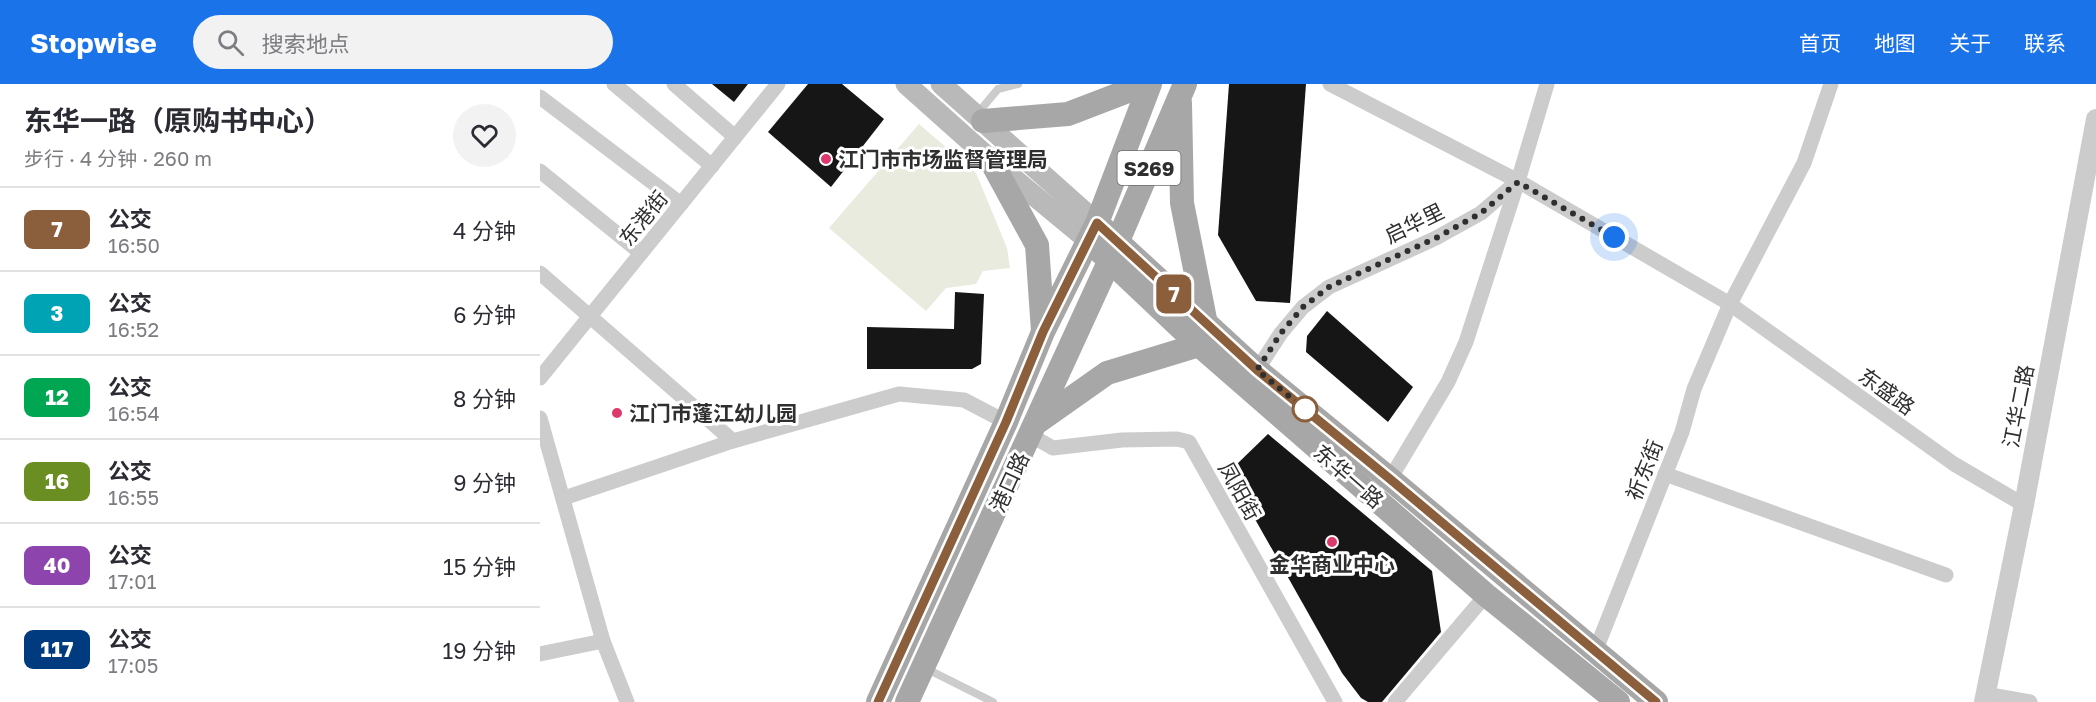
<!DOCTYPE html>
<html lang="zh">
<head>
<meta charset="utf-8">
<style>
	body { margin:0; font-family:"Golos Text","Noto Sans SC",sans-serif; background:#f2f2f3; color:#2b2b33; height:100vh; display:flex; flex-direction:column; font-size:22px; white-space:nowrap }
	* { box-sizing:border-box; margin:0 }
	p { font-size:20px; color:#7c7c81 }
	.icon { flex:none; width:33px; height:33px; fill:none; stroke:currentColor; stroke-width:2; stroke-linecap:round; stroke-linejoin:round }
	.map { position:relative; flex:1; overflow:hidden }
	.sheet { display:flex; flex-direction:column; background:#fff; width:540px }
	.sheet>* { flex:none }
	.badge { padding:0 12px; border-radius:9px; font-size:21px; line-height:39px }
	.you { position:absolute; width:30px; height:30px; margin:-15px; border:4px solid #fff; border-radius:50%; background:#1a73e8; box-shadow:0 0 0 9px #1a73e833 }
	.map>.badge { position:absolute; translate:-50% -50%; box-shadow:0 0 0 3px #fff }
	.round { display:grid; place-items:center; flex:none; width:63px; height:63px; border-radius:32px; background:#f2f2f3 }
	.overview { display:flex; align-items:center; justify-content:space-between; height:102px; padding:0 24px }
	h1 { font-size:28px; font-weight:700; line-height:45px }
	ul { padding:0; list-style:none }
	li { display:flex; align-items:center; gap:18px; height:84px; padding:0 24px; border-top:2px solid #e1e1e2 }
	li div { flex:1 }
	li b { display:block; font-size:22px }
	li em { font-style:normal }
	li .badge { min-width:66px; font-weight:700; text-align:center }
	header { display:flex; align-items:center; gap:36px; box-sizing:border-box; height:84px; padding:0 30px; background:#1a73e8; color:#fff }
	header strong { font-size:28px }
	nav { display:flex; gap:33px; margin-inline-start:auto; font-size:21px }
	.search { width:420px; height:54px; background:#f2f2f3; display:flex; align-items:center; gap:15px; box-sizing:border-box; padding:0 21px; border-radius:33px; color:#7c7c81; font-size:22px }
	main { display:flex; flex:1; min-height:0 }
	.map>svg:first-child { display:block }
	.green { fill:#e8ebdd }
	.building { fill:#161616 }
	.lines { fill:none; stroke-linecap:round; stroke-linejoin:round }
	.service { stroke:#ccc; stroke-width:8 }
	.minor { stroke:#ccc; stroke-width:15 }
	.tertiary { stroke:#ccc; stroke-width:20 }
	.secondary { stroke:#b9b9b9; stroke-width:21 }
	.primary { stroke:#a7a7a7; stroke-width:24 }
	.line-casing { stroke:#fff; stroke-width:14 }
	.line { stroke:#8b5e3c; stroke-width:9 }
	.walk { stroke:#2f2f2f; stroke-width:6; stroke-dasharray:0 10.8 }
	.poi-dot { fill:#dc3a6d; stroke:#fff; stroke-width:2 }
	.stop-dot { fill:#fff; stroke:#8b5e3c; stroke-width:3 }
	.labels { text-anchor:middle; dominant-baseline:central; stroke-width:6; stroke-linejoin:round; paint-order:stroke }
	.shield { fill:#fff; stroke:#6d6d6d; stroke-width:1.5 }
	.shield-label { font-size:20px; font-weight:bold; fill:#2f2f2f }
	.poi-label { font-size:21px; font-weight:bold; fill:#2f2f2f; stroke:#fff; text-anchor:start }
	.street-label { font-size:21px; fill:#2f2f2f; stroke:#fff }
</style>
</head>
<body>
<header>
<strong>Stopwise</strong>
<div class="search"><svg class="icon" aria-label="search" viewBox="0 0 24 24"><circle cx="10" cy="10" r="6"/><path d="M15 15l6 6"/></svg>搜索地点</div>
<nav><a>首页</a><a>地图</a><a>关于</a><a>联系</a></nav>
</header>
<main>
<section class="sheet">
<div class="overview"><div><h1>东华一路（原购书中心）</h1><p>步行 · 4 分钟 · 260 m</p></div><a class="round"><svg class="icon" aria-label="heart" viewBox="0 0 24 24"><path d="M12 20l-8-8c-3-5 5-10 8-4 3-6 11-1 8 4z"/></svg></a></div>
<ul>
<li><span class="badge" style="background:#8b5e3c;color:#fff">7</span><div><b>公交</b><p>16:50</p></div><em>4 分钟</em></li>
<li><span class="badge" style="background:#00a3b4;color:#fff">3</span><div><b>公交</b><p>16:52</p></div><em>6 分钟</em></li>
<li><span class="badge" style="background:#00a651;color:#fff">12</span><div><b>公交</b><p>16:54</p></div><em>8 分钟</em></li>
<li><span class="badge" style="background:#6b8e23;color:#fff">16</span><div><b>公交</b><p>16:55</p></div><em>9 分钟</em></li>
<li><span class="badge" style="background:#8e44ad;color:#fff">40</span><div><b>公交</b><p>17:01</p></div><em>15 分钟</em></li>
<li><span class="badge" style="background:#003b80;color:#fff">117</span><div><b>公交</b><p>17:05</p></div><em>19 分钟</em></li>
</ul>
</section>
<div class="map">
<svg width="1556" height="618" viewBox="0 0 1556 618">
	<rect width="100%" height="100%" fill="#fff"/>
	<path class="green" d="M379,40L436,89L467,164L470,184L443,187L436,200L406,204L386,227L289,144Z"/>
	<g class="building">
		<path d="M172,0H208L194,18Z"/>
		<path d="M268,0H302L344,35L291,103L228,48Z"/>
		<path d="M689,0H766L750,219L716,217L678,151Z"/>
		<path d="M415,208L444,210L441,280L432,285H327V243L414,245Z"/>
		<path d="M787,227L873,303L848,338L766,268L767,252Z"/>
		<path d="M728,350L892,487L901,548L842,618H828L821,614L802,589L711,428L697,380Z"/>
	</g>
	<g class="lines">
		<g class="service">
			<path d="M437,30L458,5L478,0"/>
			<path d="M385,584L453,618"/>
		</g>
		<g class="minor">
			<path d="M74,0L172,82"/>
			<path d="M134,0L195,53"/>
			<path d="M790,0L978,97L1190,220L1414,380L1484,421"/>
			<path d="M0,13L141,120"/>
			<path d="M0,87L101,169"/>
			<path d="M0,189L193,357"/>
			<path d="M717,286L741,249L763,223L789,203L896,154L941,129L978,97L1007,0"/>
			<path d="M0,294L238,0"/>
			<path d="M0,334L63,557L87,618"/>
			<path d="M490,351L513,364L582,356L637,355L649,358L795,618"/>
			<path d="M1125,390L1406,491"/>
			<path d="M850,395L908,298L926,258L978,97"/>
			<path d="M24,414L193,357L359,310L424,316L466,338"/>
			<path d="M1055,568L1142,348L1154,305L1190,220L1264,79L1291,0"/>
			<path d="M0,570L63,557"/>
			<path d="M1445,610L1490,618"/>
			<path d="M855,618L946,511"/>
		</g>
		<path class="tertiary" d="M1444,618L1484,421L1556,35"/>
		<g class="secondary">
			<path d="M366,0L450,75L549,157"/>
			<path d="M401,0L557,139"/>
		</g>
		<g class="primary">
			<path d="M640,19L642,119L666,240"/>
			<path d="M443,37L528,30L606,0"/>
			<path d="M450,75L497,161L503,247"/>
			<path d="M557,139L717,286L850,395L1116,618"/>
			<path d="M549,157L659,261L946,511L1078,618"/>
			<path d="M499,337L567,289L659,261"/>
			<path d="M338,618L466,338L503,248L557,139L610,0"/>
			<path d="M367,618L569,178L645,0"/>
		</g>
	</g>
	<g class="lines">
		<defs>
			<path id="line" d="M338,618L466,338L503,248L557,139L717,286L850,395L1116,618"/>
		</defs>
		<use href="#line" class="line-casing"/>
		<use href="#line" class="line"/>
		<path class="walk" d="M765,325L717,286L741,249L763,223L789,203L896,154L941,129L978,98L1074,153"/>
	</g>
	<g class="poi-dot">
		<circle cx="286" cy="75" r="6"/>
		<circle cx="77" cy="329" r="6"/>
		<circle cx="792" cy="458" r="6"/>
	</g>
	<circle class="stop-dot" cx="765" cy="325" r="12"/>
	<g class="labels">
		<rect class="shield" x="577.5" y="67" width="63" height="34" rx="4.5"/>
		<g class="shield-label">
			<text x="609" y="84">S269</text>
		</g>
		<g class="poi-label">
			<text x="298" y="75">江门市市场监督管理局</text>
			<text x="89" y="329">江门市蓬江幼儿园</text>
			<text x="792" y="480" text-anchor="middle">金华商业中心</text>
		</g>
		<g class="street-label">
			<text transform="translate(103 134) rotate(-51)">东港街</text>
			<text transform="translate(874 139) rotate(-26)">启华里</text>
			<text transform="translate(1347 307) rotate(36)">东盛路</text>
			<text transform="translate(1478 322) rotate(-79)">江华二路</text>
			<text transform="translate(1104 386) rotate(-68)">祈东街</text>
			<text transform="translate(809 392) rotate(41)">东华一路</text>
			<text transform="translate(469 398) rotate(-65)">港口路</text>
			<text transform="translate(700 407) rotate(61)">凤阳街</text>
		</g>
	</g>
</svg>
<div class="you" style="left:1074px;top:153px"></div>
<b class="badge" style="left:634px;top:210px;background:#8b5e3c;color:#fff">7</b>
</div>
</main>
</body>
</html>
